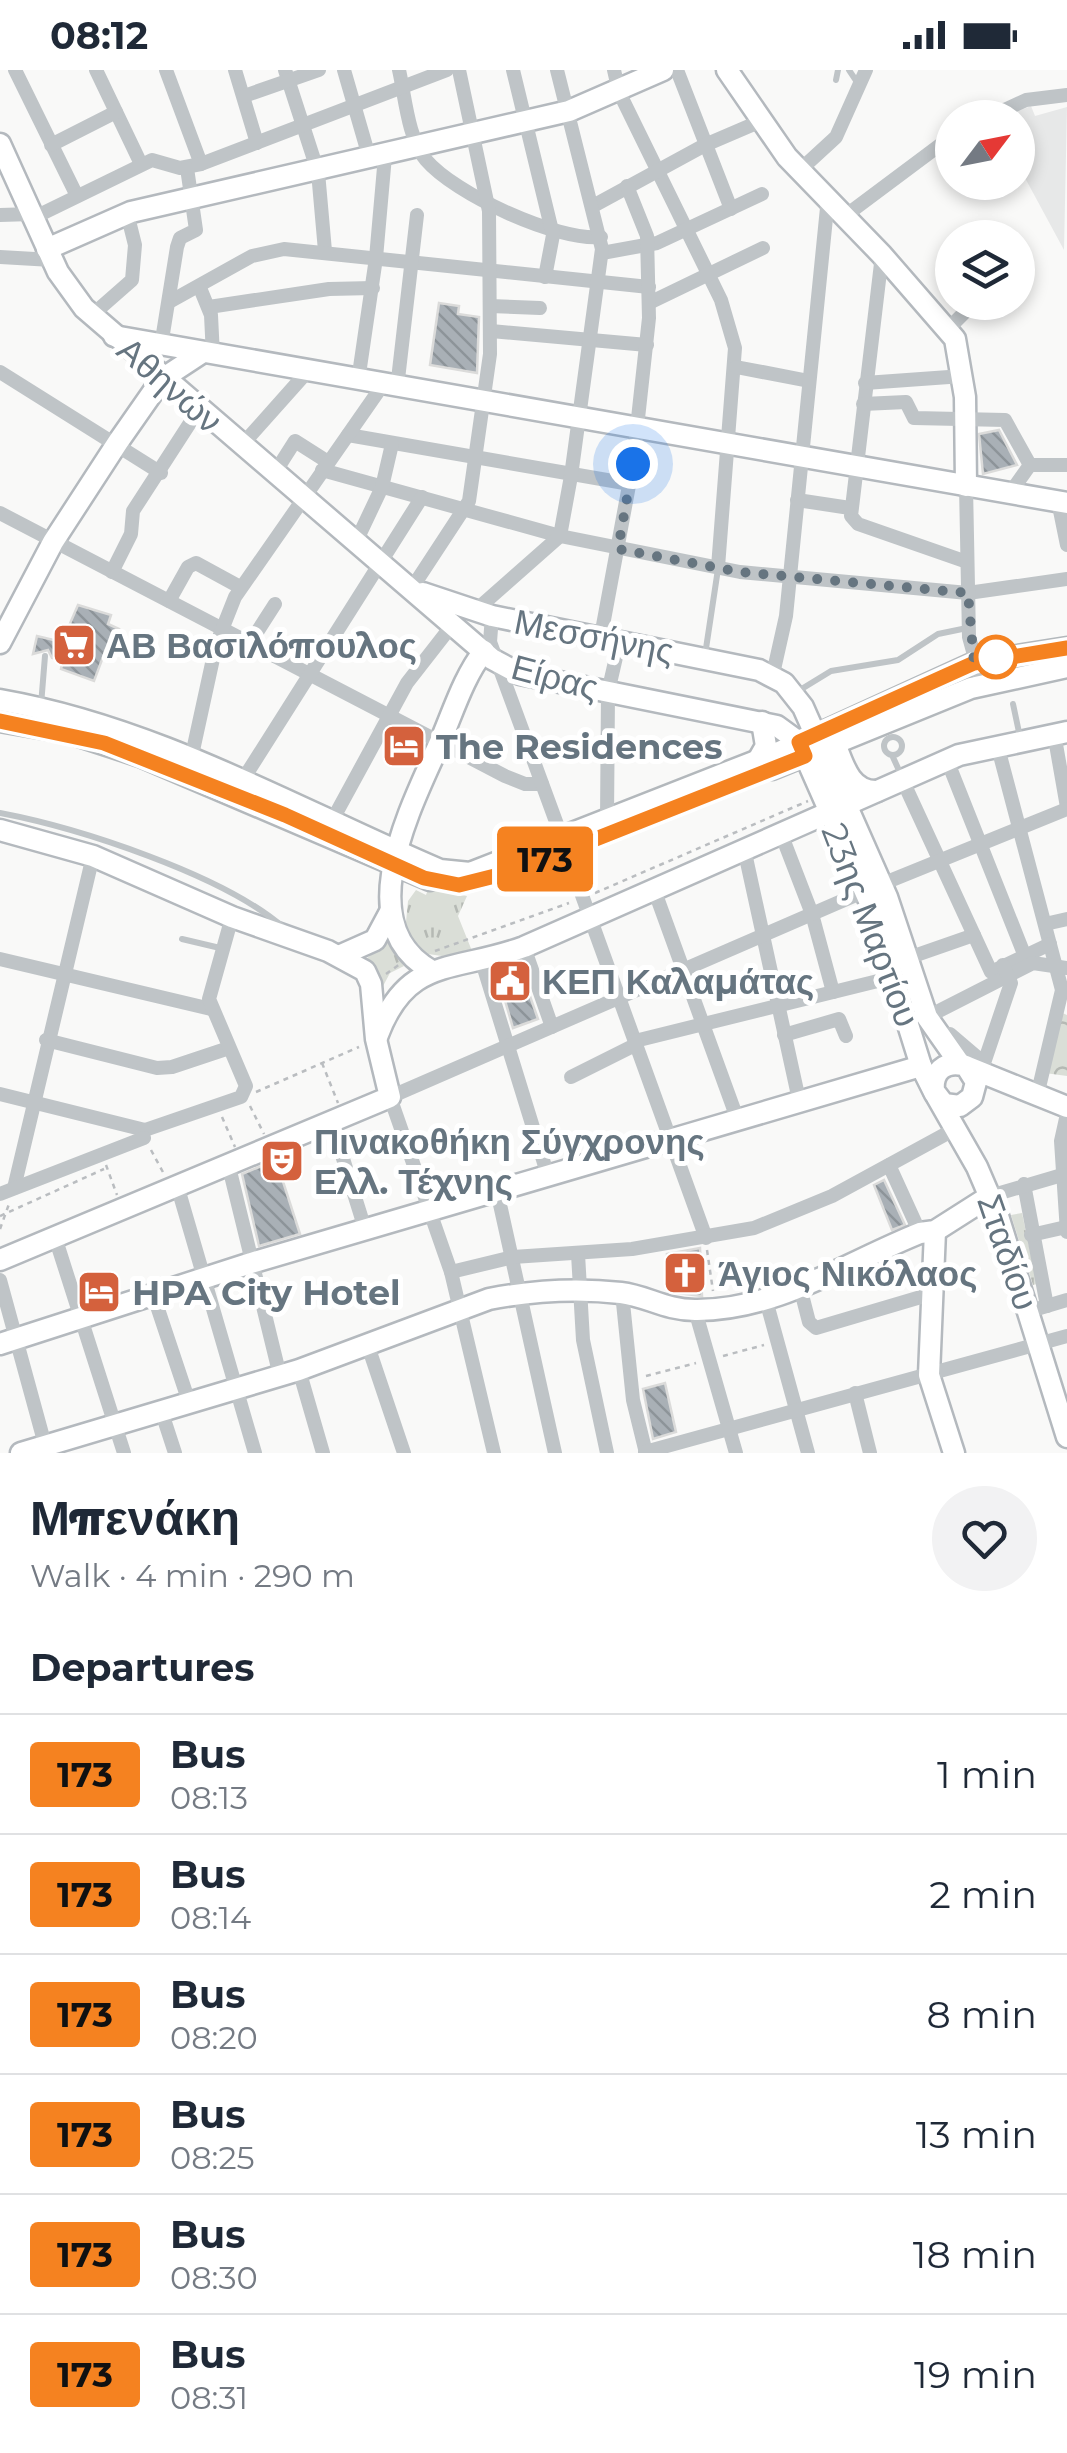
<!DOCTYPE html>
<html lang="en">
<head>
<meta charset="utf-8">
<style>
	body { margin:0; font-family:Montserrat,sans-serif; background:#f2f2f3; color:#1f2937; height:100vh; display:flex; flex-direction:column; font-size:38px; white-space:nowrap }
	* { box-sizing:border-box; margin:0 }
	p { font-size:32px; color:#747a83 }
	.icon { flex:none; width:55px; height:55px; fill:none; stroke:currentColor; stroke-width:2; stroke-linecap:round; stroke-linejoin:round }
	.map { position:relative; height:1383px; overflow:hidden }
	.details { display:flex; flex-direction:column; background:#fff; flex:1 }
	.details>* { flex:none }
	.badge { padding:0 20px; border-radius:8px; font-size:35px; line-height:65px }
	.needle { width:65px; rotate:58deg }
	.buttons { position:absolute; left:935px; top:30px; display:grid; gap:20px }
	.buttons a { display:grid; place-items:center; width:100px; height:100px; border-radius:50%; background:#fff; box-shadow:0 5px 15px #0003; font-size:50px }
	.you { position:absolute; width:50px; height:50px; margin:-25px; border:8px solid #fff; border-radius:50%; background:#1a73e8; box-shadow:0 0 0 15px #1a73e833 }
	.map>.badge { position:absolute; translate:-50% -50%; box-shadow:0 0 0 5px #fff }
	h2 { padding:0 30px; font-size:38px; line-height:90px }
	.round { display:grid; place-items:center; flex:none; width:105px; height:105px; border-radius:52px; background:#f2f2f3 }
	.summary { display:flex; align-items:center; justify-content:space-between; height:170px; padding:0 30px }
	h1 { font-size:48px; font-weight:800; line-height:75px }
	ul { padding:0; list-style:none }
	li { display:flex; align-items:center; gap:30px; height:120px; padding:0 30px; border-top:2px solid #e0e1e3 }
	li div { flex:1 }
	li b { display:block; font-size:38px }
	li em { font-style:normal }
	li .badge { min-width:110px; font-weight:700; text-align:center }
	.status { display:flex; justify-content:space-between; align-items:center; height:70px; padding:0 50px; background:#fff; direction:ltr }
	.status svg { height:28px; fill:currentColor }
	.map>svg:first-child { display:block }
	.built { fill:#e7e8e8 }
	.grass { fill:url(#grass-tufts) }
	.forest { fill:url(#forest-crowns) }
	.building { fill:url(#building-back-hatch); stroke:#dbdbda; stroke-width:2.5 }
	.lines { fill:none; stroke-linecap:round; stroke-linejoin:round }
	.secondary-casing { stroke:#b4b9be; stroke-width:25 }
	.primary-casing { stroke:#b3b8bc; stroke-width:25 }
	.path { stroke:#babdc0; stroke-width:2.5; stroke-dasharray:5 5; stroke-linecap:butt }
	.lane { stroke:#bfc4c7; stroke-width:6 }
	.street { stroke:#bfc4c7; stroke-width:14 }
	.secondary { stroke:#fff; stroke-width:20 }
	.primary { stroke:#fff; stroke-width:20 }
	.line-casing { stroke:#fff; stroke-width:22 }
	.line { stroke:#f58220; stroke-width:15 }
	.walk { stroke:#667580; stroke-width:10; stroke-dasharray:0 18 }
	.stop-dot { fill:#fff; stroke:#f58220; stroke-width:5 }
	.labels { text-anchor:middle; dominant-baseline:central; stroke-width:10; stroke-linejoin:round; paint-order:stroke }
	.street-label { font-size:35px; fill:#667580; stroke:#fff }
	.poi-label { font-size:35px; font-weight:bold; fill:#667580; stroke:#fff; text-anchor:start }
</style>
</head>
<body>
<div class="status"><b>08:12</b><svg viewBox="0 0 49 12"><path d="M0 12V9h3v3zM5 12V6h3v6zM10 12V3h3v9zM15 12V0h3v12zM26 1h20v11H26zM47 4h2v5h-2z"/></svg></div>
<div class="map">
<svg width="1067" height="1383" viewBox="0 0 1067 1383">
	<defs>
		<pattern id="grass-tufts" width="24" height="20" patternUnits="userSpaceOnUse" patternTransform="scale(2.5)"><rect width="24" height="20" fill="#daded7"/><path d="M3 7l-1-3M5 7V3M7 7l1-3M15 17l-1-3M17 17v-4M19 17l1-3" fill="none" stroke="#b5b9b4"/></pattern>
		<pattern id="forest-crowns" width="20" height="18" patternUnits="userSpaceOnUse" patternTransform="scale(2.5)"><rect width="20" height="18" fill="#daded7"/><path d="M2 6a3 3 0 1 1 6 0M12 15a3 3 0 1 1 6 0" fill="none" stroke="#b5b9b4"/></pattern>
		<pattern id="building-back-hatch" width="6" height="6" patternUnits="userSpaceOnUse" patternTransform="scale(2.5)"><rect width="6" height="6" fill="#a9b0b6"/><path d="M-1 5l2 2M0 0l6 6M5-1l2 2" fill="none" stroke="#8d9499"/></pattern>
	</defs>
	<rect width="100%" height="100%" fill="#f9f9f8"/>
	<path class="built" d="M1031,36L1035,46L1067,37L1064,180L1018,95V48H1001Z"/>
	<g class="grass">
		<path d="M428,819L467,826L458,846L472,881L442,886L421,883L405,862L408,831L416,820L426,825Z"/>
		<path d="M387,872L404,896L390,903L382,918L366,889Z"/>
		<path d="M1022,1143L1037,1214L1033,1215L1011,1145Z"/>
	</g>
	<path class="forest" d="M1060,942L1067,945V1006L1045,1003Z"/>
	<g class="building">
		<path d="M439,233L459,236L458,244L479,247L477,303L430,295Z"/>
		<path d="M999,360L1017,395L983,404L979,364Z"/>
		<path d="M78,535L111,545L108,554L119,559L112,581L106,579L94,611L61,599L63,590L52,588L48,580L33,584L37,566L62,572Z"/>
		<path d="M519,895L538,949L513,958L497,903Z"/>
		<path d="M276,1090L300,1164L259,1176L242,1104Z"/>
		<path d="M884,1110L905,1155L892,1160L874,1115Z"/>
		<path d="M700,1178L702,1226L669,1222L667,1184Z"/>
		<path d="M665,1313L676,1362L653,1369L643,1319Z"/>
	</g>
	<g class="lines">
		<defs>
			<g id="secondary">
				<path d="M727,0L787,87L882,185L955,269L965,327L966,416"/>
				<path d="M0,74L58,202L84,238L492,589L520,604L777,656L799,672L870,833L921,996L935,1024"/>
				<path d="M47,179L131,142L569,41L663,0"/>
				<path d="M114,266L1067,433"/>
				<path d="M423,523L492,546L759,600L784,613L803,637L887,827L927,947L960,994"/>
				<path d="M0,573L53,472L118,372L162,309L200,284"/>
				<path d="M820,666L835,673C843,694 850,722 877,721"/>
				<path d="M0,760L93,786L232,847L328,881L365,901L371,914L376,969L390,1027L0,1190"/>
				<path d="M339,886L375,870L390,842"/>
				<path d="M432,901C348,855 412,735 440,672C453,642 464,606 484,581"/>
				<path d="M377,967C407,885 454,903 524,877L959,685L1067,662"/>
				<path d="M966,996L976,1012L972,1027L960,1036L944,1034L934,1021C932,1002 944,991 963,995L1067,1037"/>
				<path d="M937,1027L977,1097L998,1146L1067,1367"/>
				<path d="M935,1161L929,1305L954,1383"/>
				<path d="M0,1274L251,1193L921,996"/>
				<path d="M21,1383L299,1300L489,1229C531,1221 578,1218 621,1223C647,1226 665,1240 695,1240C776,1241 847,1192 920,1163L935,1161L990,1126"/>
			</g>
			<g id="primary">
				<path d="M0,630C159,658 294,738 440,800L470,803L779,682L974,593L1067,578"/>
				<path d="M0,651L70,663L140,686L430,810"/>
				<path d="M758,690L766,676L762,652"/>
				<path d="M772,699L971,618L1067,597"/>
			</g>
		</defs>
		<use href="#secondary" class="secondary-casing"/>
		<use href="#primary" class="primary-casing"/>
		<g class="path">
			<path d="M595,823L808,731"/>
			<path d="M435,881L569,833"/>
			<path d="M386,904L400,894"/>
			<path d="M322,993L338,1033"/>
			<path d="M256,1022L359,977"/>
			<path d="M250,1036L264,1064"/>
			<path d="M222,1047L235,1077"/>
			<path d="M151,1080L164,1104"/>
			<path d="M106,1095L117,1125"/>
			<path d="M0,1146L104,1099"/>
			<path d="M0,1159L9,1134"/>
			<path d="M707,1180L713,1221"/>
			<path d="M723,1286L764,1275"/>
			<path d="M646,1306L696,1293"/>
		</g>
		<g class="lane">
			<path d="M849,0L857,12"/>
			<path d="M836,10L838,0"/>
			<path d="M705,585L718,499"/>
			<path d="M795,623L831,601L898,590L938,564L967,558"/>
			<path d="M1013,634L1020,667"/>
			<path d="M41,635L45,586"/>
			<circle cx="893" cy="676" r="9"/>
			<path d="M892,685L902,707"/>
			<path d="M0,743C79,758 224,805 284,858"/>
			<path d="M182,869L220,878"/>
		</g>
		<g class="street">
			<path d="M15,0L77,126"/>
			<path d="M96,0L141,94"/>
			<path d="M166,0L201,94"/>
			<path d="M235,0L257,73"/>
			<path d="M285,0L318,102L325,181"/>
			<path d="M344,0L370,90"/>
			<path d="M399,0C405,26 408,69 426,90C455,124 556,171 601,167"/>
			<path d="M513,0L553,165L545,207"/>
			<path d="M614,0L619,22L721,230L735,278L718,497"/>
			<path d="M677,0L731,139"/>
			<path d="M244,26L319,0"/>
			<path d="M987,48L1026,30L1067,25"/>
			<path d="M51,75L116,42"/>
			<path d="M799,101L836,67L866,0"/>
			<path d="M593,136L705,75L761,51"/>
			<path d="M0,145L32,144"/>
			<path d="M845,146L952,66"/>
			<path d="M33,148L152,90L180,98L201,94L447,0"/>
			<path d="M602,183L657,173L762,124"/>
			<path d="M882,185L851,446L858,454L967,492"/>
			<path d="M0,187L52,190"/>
			<path d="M200,218L211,245L213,286"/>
			<path d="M171,231L252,186L284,179L649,217"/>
			<path d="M649,233L763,178"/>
			<path d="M490,236L540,238"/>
			<path d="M209,237L329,219L373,218"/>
			<path d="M91,246L132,210L135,175L127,143"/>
			<path d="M948,259L975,232"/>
			<path d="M491,261L647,275"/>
			<path d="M161,276L177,177L180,168L196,160L187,98"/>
			<path d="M736,297L809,311"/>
			<path d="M0,302L161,403"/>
			<path d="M358,311L376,188L385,86"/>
			<path d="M865,313L963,306"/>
			<path d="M397,318L417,145"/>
			<path d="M863,334L906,332L914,348L1005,350L1030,395"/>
			<path d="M348,365L630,414"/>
			<path d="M241,376L307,302"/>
			<path d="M322,400L560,466L740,502L968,523L1067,509"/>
			<path d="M274,404L295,371L328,392"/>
			<path d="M966,416L969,567L982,614"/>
			<path d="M1010,423L1030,395H1067"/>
			<path d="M797,430L850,438"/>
			<path d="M1058,431L1067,475"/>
			<path d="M0,443L505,706L525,714H542"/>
			<path d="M355,474L382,417L392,374"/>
			<path d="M112,502L131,464L133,441L199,339"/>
			<path d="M412,518L469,431L490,284L489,141L459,0"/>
			<path d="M169,531L188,497L196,493L240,517"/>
			<path d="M475,541L560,466L571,406L602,179L557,0"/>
			<path d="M492,546L490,572L562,768"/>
			<path d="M601,566L633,394L649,248L647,166L627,116"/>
			<path d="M250,573L275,534"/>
			<path d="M773,604L786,546L828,128"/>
			<path d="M1054,663L1067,737"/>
			<path d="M997,674L1062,920L1037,1026"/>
			<path d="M192,685L216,575L235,527L382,316"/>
			<path d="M947,690L1024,884"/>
			<path d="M244,708L422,427"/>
			<path d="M902,709L991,902L1050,874"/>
			<path d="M333,749L407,613L453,554"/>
			<path d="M607,750L608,622L620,570"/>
			<path d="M782,766L812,844L833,922"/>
			<path d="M566,781L706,1168"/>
			<path d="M745,783L799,1030"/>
			<path d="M882,814L1067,739"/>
			<path d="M655,822L737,1048"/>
			<path d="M1045,854L1067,849"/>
			<path d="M524,877L552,957"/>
			<path d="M908,888L974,865"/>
			<path d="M0,889L211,939"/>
			<path d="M482,892L548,1106"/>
			<path d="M927,947L1033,893L1067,898"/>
			<path d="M950,964L984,993L1011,913L1003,895"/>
			<path d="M784,965L839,949L846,966"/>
			<path d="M46,970L157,998L172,997L229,978"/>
			<path d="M635,971L894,907"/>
			<path d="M571,1007L637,974"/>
			<path d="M0,1024L145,1060L241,1027L246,1016L209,929L232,847"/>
			<path d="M1067,1044L1061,1071L1067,1162"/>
			<path d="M331,1050L365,1159"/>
			<path d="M228,1093L280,1306"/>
			<path d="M889,1095L920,1163"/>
			<path d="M1024,1114L1047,1236"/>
			<path d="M177,1115L255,1383"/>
			<path d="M14,1118L93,786"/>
			<path d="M497,1121L555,1383"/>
			<path d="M0,1124L144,1068"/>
			<path d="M990,1126L1062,1105"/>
			<path d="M1031,1165L1066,1157"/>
			<path d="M55,1167L124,1383"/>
			<path d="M578,1184L583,1270L607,1383"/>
			<path d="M451,1202L513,1187L632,1179L754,1158L832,1126L955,1059"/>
			<path d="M0,1210L47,1382"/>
			<path d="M800,1217L809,1252L816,1258L931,1224"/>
			<path d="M622,1223L633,1330L646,1383"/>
			<path d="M153,1224L189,1332"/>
			<path d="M766,1230L808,1383"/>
			<path d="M1040,1238L1067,1230"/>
			<path d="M695,1240L736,1383"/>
			<path d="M367,1273L404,1383"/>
			<path d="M299,1300L323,1383"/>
			<path d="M855,1323L870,1383"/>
			<path d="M161,1340L175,1383"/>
			<path d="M645,1382L1067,1266"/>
			<path d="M494,1383L451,1202L390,1027L865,821"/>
		</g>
		<use href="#secondary" class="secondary"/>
		<use href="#primary" class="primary"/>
	</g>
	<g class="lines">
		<defs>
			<path id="line" d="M0,651L104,673L285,745L424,808L459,815L515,801L805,686L799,672L974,593L1067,578"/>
		</defs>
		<use href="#line" class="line-casing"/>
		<use href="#line" class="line"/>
		<path class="walk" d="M633,394L618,479L740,502L968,523L974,593L996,587"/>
	</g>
	<defs>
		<symbol id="supermarket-square" viewBox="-11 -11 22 22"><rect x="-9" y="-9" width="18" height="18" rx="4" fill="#d4613d" stroke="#fff"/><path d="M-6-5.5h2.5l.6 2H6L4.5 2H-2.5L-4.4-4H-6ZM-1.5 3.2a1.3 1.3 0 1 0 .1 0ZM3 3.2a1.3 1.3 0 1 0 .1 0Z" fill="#fff"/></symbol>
		<symbol id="hotel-square" viewBox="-11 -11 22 22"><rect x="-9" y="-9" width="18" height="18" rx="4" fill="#d4613d" stroke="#fff"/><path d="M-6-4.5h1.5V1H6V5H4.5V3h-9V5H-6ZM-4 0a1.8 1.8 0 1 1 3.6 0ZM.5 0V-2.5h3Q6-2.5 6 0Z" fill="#fff"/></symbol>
		<symbol id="civic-square" viewBox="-11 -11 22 22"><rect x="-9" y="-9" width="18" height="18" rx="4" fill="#d4613d" stroke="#fff"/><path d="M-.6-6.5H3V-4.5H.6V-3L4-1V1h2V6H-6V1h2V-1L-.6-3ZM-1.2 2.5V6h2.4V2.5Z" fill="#fff"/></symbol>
		<symbol id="theatre-square" viewBox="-11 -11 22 22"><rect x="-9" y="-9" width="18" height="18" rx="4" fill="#d4613d" stroke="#fff"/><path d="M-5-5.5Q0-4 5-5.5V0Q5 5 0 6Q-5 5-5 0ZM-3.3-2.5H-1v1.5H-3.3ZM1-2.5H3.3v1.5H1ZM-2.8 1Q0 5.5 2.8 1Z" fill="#fff"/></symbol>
		<symbol id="church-square" viewBox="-11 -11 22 22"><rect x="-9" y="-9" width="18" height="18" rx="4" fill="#d4613d" stroke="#fff"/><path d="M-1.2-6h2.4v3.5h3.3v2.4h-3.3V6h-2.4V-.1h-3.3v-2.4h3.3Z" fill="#fff"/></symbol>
	</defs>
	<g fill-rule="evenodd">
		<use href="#supermarket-square" x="49" y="550" width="50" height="50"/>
		<use href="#hotel-square" x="379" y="651" width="50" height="50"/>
		<use href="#civic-square" x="485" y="886" width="50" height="50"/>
		<use href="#theatre-square" x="257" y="1066" width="50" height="50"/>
		<use href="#church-square" x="660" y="1178" width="50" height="50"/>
		<use href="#hotel-square" x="74" y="1197" width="50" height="50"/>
	</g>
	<circle class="stop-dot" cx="996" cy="587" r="20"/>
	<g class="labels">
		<g class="street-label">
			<text transform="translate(170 315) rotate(41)">Αθηνών</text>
			<text transform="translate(594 566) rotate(11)">Μεσσήνης</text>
			<text transform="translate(555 607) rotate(15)">Είρας</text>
			<text transform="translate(871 855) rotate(69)">23ης Μαρτίου</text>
			<text transform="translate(1008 1182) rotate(71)">Σταδίου</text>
		</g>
		<g class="poi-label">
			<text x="106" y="575">ΑΒ Βασιλόπουλος</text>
			<text x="436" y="676">The Residences</text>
			<text x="542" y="911">ΚΕΠ Καλαμάτας</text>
			<text x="314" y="1071">Πινακοθήκη Σύγχρονης<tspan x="314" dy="40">Ελλ. Τέχνης</tspan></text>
			<text x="718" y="1203">Άγιος Νικόλαος</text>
			<text x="132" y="1222">HPA City Hotel</text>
		</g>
	</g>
</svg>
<div class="buttons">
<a><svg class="needle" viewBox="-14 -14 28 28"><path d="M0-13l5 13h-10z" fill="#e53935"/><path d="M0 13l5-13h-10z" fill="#747a83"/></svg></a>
<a><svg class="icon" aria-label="layers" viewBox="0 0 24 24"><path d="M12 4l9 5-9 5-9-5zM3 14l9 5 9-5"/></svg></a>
</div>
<div class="you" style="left:633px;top:394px"></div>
<b class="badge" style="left:545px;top:789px;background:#f58220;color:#111">173</b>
</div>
<section class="details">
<div class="summary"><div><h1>Μπενάκη</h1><p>Walk · 4 min · 290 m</p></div><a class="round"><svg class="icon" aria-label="heart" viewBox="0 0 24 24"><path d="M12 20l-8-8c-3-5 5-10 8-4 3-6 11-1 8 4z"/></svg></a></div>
<h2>Departures</h2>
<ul>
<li><span class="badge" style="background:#f58220;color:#111">173</span><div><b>Bus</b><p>08:13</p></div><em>1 min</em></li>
<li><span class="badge" style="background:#f58220;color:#111">173</span><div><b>Bus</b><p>08:14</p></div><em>2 min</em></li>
<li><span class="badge" style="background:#f58220;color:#111">173</span><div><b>Bus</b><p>08:20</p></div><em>8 min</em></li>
<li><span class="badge" style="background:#f58220;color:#111">173</span><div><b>Bus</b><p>08:25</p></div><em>13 min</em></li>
<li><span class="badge" style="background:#f58220;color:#111">173</span><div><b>Bus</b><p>08:30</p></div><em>18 min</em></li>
<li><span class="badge" style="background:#f58220;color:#111">173</span><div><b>Bus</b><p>08:31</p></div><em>19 min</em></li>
</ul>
</section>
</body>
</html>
